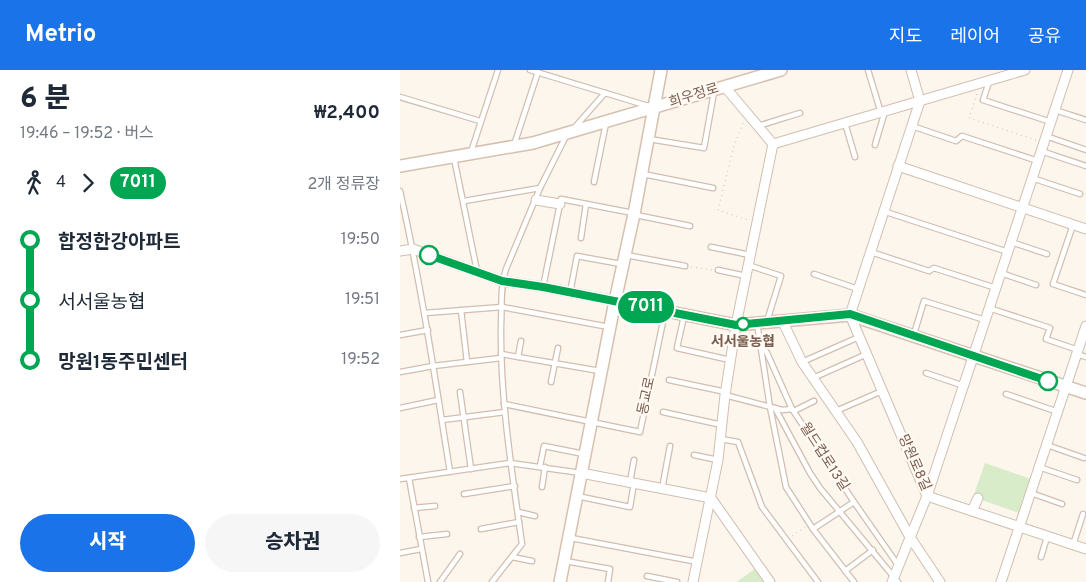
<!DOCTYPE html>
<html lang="ko">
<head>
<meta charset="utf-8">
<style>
	body { margin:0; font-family:Overpass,"Noto Sans KR",sans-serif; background:#f6f6f7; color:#1f2937; height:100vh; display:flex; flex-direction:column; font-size:19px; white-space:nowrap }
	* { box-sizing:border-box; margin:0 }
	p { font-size:16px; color:#747a83 }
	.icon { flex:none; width:28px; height:28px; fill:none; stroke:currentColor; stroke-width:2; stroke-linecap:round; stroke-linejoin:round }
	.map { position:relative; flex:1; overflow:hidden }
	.details { display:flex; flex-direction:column; background:#fff; width:400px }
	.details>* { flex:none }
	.badge { padding:0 10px; border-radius:16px; font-size:18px; line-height:32px }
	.map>.badge { position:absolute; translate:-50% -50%; box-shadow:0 0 0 2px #fff }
	.legs { display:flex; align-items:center; gap:8px; height:55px; padding:0 20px; font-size:16px }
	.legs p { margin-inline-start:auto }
	.overview { display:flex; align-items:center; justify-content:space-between; height:85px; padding:0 20px }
	h1 { font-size:28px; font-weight:800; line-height:38px }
	.action { display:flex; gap:10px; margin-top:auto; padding:10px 20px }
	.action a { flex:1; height:58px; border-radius:30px; background:#1a73e8; color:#fff; font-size:20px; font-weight:800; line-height:58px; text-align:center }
	.action a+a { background:#f6f6f7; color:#1f2937 }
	ul { padding:0 20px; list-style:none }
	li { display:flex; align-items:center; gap:18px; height:60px; font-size:19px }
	li i { display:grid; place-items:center; width:8px; height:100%; margin:0 6px; background:currentColor }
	li i::after { content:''; width:12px; height:12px; margin:-6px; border:4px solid; border-radius:50%; background:#fff }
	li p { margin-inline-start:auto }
	li:first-child i { background:linear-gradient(#0000 50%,currentColor 0) }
	li:last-child i { background:linear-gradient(currentColor 50%,#0000 0) }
	header { display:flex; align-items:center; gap:30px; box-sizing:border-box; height:70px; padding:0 25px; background:#1a73e8; color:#fff }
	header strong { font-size:24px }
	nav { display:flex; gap:28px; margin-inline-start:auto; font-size:18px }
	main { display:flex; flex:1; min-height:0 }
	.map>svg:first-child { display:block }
	.green { fill:#d8ecc9 }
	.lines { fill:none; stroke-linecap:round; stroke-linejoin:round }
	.lane-casing { stroke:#d1beb0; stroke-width:7 }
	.street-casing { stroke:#d1beb0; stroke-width:11 }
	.secondary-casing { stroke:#d6c0b0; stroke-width:14 }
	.path { stroke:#d9b8a5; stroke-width:1; stroke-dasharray:1 4; stroke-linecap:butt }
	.lane { stroke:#fff; stroke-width:4.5 }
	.street { stroke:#fff; stroke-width:9 }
	.secondary { stroke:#fff; stroke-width:11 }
	.line-1-casing { stroke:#fff; stroke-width:11 }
	.line-1 { stroke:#00a651; stroke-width:8 }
	.stop-1-dot { fill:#fff; stroke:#00a651; stroke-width:2.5 }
	.labels { text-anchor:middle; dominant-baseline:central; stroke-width:4.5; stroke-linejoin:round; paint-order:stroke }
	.street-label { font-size:14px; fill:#7a5c4d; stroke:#fffaf3 }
	.stop-label { font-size:14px; font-weight:bold; fill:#7a5c4d; stroke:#fffaf3 }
</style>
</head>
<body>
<header>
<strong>Metrio</strong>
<nav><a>지도</a><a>레이어</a><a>공유</a></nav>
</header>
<main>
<section class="details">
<div class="overview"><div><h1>6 분</h1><p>19:46 – 19:52 · 버스</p></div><b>₩2,400</b></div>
<div class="legs"><svg class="icon" aria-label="walk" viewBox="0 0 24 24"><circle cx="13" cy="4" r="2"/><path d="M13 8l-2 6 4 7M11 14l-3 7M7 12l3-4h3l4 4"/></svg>4<svg class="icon" aria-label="forward" viewBox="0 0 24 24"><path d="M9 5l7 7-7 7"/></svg><b class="badge" style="background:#00a651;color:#fff">7011</b><p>2개 정류장</p></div>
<ul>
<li><i style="color:#00a651"></i><b>합정한강아파트</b><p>19:50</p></li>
<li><i style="color:#00a651"></i><span>서서울농협</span><p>19:51</p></li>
<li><i style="color:#00a651"></i><b>망원1동주민센터</b><p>19:52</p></li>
</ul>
<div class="action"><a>시작</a><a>승차권</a></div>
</section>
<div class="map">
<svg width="686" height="512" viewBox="0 0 686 512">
	<rect width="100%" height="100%" fill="#fdf6ec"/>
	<g class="green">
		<path d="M585,393L631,409L619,443L573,427Z"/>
		<path d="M356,498L365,512H337L339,510Z"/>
	</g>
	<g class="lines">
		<defs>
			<g id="lane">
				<path d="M130,0L248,36"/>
				<path d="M468,0L481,43"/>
				<path d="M589,12L583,30L651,52"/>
				<path d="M0,27L80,51"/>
				<path d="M655,40L686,50"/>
				<path d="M445,53L455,87"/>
				<path d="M358,56L400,43"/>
				<path d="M512,56L556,71L562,66L638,91"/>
				<path d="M175,57L205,23"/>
				<path d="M646,66L686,80"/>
				<path d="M249,69L304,78L314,22"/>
				<path d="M114,75L138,2"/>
				<path d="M475,75L485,41"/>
				<path d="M641,81L686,96"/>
				<path d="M71,82L98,0"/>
				<path d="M54,88L77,201"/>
				<path d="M243,104L313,118"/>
				<path d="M632,108L680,124"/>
				<path d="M194,112L206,53"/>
				<path d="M0,121C21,214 35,308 50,402"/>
				<path d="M64,131L140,118"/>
				<path d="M483,141L608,182"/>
				<path d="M236,145L290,156"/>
				<path d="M673,155L653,214L686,225"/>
				<path d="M181,168L186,134"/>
				<path d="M611,172L647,184"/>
				<path d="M311,177L350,185"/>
				<path d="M471,182L529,201L534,198L596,218"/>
				<path d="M226,185L285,196"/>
				<path d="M348,195L381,206L367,251"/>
				<path d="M318,200L346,206"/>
				<path d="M601,203L636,215"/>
				<path d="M414,204L458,219"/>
				<path d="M143,217L161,129L233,143"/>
				<path d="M170,223L177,186L221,194"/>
				<path d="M589,238L650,258L646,269L678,280"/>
				<path d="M61,240L67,292"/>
				<path d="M25,243L102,237L209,257"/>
				<path d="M284,246L277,278L330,290"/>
				<path d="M357,253L370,337L386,417L413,459L454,512"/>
				<path d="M514,264L524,231L585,250"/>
				<path d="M0,265L28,260"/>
				<path d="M361,274L367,283L392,339L454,432L498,495"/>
				<path d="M101,284L200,301"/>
				<path d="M677,284L686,287"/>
				<path d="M118,287L121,271"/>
				<path d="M402,292L459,267"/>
				<path d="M0,302L33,296L101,288"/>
				<path d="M526,303L564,316"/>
				<path d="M413,308L467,284"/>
				<path d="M269,310L326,322"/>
				<path d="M151,312L158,278"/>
				<path d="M60,322L71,399"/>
				<path d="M606,324L658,342"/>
				<path d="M325,325L382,340L392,339"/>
				<path d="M104,334L240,362L265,242"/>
				<path d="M0,338L38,330"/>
				<path d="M375,338L410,403L420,418L498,512"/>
				<path d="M394,341L414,331"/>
				<path d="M436,341L482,321"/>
				<path d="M263,342L322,355"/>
				<path d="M42,350L105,342"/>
				<path d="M321,369L338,372L362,437L418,512"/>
				<path d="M647,375L684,388"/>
				<path d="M294,385L318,390"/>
				<path d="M140,396L144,376L184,384"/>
				<path d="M639,397L677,410"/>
				<path d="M9,408L28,512"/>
				<path d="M0,409L110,393L181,403"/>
				<path d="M230,412L234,390"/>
				<path d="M142,417L145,397"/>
				<path d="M262,419L270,376"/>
				<path d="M631,423L662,434"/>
				<path d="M64,424L115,416"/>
				<path d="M177,426L230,437L234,413"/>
				<path d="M14,438L35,436"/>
				<path d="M118,442L135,446"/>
				<path d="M81,459L119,452"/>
				<path d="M413,459L454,432"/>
				<path d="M19,467L47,464"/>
				<path d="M171,468L298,492"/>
				<path d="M673,475L683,444"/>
				<path d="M0,483L21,479"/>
				<path d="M112,487L132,491"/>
				<path d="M641,487L647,467"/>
				<path d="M165,491L210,499L208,512"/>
				<path d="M445,501L473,480"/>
				<path d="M247,506L277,512"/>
				<path d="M40,512L60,484"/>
				<path d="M92,512L122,474C112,402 100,329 101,256C102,237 100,217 106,199L140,118L167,64"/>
			</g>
			<g id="street">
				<path d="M511,0L520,31L450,245L527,426L686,479"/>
				<path d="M373,74L625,0"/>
				<path d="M498,96L686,159"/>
				<path d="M136,130L160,134"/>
				<path d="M0,181L13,179L102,211L143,217L215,231"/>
				<path d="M382,250L402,292L457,372L510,467L540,512"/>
				<path d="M181,403L311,428L370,512"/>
				<path d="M572,441L578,428"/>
				<path d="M293,512L318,390L325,325L336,255L373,74L325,17"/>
				<path d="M492,512L527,426L668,0"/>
				<path d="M601,512L686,256"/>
			</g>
			<g id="secondary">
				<path d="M0,96L133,73L381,0"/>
				<path d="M215,231L336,255L450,245L686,323"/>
				<path d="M160,512L215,231L234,144L261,0"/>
			</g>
		</defs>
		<use href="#lane" class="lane-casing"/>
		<use href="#street" class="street-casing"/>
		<use href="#secondary" class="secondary-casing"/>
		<g class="path">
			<path d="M577,24L569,48L636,70"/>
			<path d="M343,53L334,76L318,140L348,150"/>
			<path d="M291,197L312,200"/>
			<path d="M392,466L405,457"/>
		</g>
		<use href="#lane" class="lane"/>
		<use href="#street" class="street"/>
		<use href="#secondary" class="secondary"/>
	</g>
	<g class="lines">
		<defs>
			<path id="line-1" d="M29,185L102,211L143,217L336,255L450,244L648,311"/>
		</defs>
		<use href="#line-1" class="line-1-casing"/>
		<use href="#line-1" class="line-1"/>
	</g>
	<g class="stop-1-dot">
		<circle cx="29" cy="185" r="9"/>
		<circle cx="343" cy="254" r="6"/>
		<circle cx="648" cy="311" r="9"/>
	</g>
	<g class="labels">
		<g class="street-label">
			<text transform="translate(294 26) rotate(-17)">희우정로</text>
			<text transform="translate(247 326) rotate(-78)">동교로</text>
			<text transform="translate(424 387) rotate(57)">월드컵로13길</text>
			<text transform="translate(514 393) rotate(66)">망원로8길</text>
		</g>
		<g class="stop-label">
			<text x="343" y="272">서서울농협</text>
		</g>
	</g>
</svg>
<b class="badge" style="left:246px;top:237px;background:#00a651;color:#fff">7011</b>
</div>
</main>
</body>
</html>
